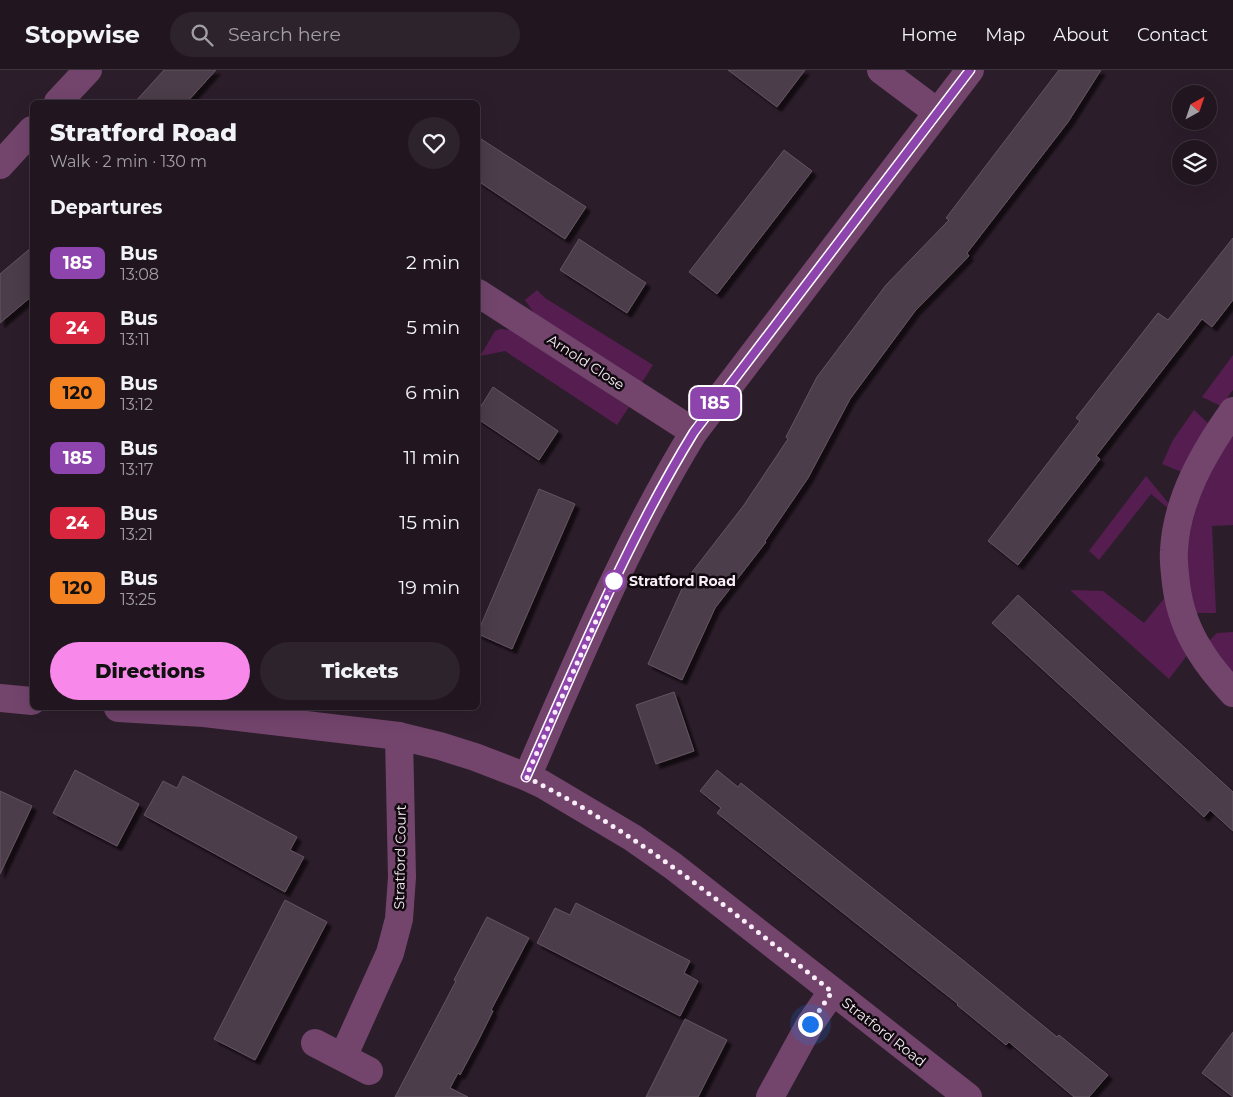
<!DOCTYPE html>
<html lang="en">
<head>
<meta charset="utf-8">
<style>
	body { margin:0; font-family:Montserrat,sans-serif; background:#2d232d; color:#f1f3f6; height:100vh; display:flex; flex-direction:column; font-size:19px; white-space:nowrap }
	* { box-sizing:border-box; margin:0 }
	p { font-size:16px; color:#a29fa5 }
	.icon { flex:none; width:28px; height:28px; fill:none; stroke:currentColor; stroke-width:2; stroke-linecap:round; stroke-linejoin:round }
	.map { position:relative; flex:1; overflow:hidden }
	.side { position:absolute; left:30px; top:30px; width:450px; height:610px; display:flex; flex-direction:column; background:#211620; border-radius:8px; box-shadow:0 5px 20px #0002,0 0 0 1px #3e353e }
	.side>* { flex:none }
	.badge { padding:0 10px; border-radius:8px; font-size:18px; line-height:32px }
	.needle { width:32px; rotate:40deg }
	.buttons { position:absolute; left:1172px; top:15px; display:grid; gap:10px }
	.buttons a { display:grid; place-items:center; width:45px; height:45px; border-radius:50%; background:#211620; box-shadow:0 5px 20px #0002,0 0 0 1px #3e353e; font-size:25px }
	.you { position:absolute; width:25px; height:25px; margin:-12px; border:4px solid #fff; border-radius:50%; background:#1a73e8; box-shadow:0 0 0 8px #1a73e833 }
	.map>.badge { position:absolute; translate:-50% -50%; box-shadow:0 0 0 2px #fff }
	h2 { padding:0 20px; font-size:19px; line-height:45px }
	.round { display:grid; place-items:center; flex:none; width:52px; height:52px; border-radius:26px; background:#2d232d }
	.overview { display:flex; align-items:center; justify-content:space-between; height:85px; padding:0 20px }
	h1 { font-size:24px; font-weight:800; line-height:38px }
	.primary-button { display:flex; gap:10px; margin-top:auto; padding:10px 20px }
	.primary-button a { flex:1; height:58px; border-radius:30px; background:#f888ea; color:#111; font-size:20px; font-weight:800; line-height:58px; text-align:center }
	.primary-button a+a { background:#2d232d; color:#f1f3f6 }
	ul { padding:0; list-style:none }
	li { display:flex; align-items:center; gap:15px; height:65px; padding:0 20px }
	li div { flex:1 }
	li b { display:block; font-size:19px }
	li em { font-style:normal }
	li .badge { min-width:55px; font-weight:700; text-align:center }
	header { display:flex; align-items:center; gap:30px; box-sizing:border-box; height:70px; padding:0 25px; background:#211620; border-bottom:1px solid #3e353e }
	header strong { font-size:24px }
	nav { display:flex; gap:28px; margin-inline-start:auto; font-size:18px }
	.search { width:350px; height:45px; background:#2d232d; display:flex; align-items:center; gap:12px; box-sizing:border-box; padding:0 18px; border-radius:28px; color:#a29fa5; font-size:19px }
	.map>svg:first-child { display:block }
	.green { fill:#561e50 }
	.building { fill:#4c3c4a; stroke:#655462; filter:url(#shadow) }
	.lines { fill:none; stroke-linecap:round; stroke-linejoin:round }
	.minor { stroke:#73456d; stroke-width:28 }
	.line-casing { stroke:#fff; stroke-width:11 }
	.line { stroke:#8e44ad; stroke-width:8 }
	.walk { stroke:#f9eef7; stroke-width:5; stroke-dasharray:0 9 }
	.stop-dot { fill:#fff; stroke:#8e44ad; stroke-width:2.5 }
	.labels { text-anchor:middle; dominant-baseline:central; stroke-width:5; stroke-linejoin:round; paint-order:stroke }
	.street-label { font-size:14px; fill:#f9eef7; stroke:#100a0f }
	.stop-label { font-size:14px; font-weight:bold; fill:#f9eef7; stroke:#100a0f; text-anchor:start }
</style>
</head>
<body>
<header>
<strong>Stopwise</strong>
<div class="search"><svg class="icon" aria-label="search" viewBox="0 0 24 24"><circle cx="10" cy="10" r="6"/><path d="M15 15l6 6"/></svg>Search here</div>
<nav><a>Home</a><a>Map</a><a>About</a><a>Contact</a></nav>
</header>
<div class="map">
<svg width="1233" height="1027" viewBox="0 0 1233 1027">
	<defs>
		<filter id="shadow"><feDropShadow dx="4.5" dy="4.5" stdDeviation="1" flood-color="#0009"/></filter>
	</defs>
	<rect width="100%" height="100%" fill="#2c1d2a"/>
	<g class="green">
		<path d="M537,220L545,228L653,295L641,314L534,243L525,230Z"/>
		<path d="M500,259L510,260L519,263L629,337L617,355L505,281L480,286L495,261Z"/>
		<path d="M1233,285V320L1221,336L1202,327Z"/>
		<path d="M1194,340L1209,354L1182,402L1162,394L1173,370Z"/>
		<path d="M1233,363V455L1212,456L1216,543H1197C1181,503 1187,463 1201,423C1203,416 1205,409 1209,402C1216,389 1225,376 1233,363Z"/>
		<path d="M1146,406L1170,435L1169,439L1151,424L1099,490L1089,481Z"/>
		<path d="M1070,520L1103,521L1144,553L1167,525L1188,584L1169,609Z"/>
		<path d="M1233,562V603L1209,571L1217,563Z"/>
	</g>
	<g class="building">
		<path d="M164,0H216L187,32H135Z"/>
		<path d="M728,0H805L777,37Z"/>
		<path d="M1059,0H1101L1068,52L967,183L969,186L915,241L850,329L808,408L765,471L766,472L715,538L682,610L648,594L686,510L744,435L788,369L786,367L817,307L886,215L949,150L946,148Z"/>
		<path d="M478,67L586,137L565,169L478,111Z"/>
		<path d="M784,80L812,101L717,224L689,202Z"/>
		<path d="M1233,168V230L1212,257L1202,249L1096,386L1100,389L1018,495L988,471L1080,351L1076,348L1158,243L1168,250Z"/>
		<path d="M579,169L646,213L627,243L560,200Z"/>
		<path d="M32,177V226L0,253V204Z"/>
		<path d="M493,317L558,361L539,390L478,349V341Z"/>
		<path d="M539,419L575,434L512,579L478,564V562Z"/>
		<path d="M1018,525L1233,722V761L1210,740L1204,747L992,553Z"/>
		<path d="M674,622L694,681L656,694L636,635Z"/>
		<path d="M75,700L139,734L117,776L53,743Z"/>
		<path d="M717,700L738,717L741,713L964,891L1057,967L1059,965L1108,1005L1089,1027H1074L1009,972L1006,975L957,935L958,934L717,743L721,738L700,721Z"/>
		<path d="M183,706L297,767L290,780L304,787L285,822L144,745L163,711L177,718Z"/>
		<path d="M0,721L32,736L0,804Z"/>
		<path d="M285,830L327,852L255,990L214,969Z"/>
		<path d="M576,833L690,891L684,903L698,911L680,946L537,873L555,838L570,845Z"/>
		<path d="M487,847L529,868L491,940L493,941L477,973L460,1005L458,1003L450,1018L468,1027H395L456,911L454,910Z"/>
		<path d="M685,949L727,970L698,1027H646Z"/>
		<path d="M1233,962V1027L1202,1003Z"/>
	</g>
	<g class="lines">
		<g class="minor">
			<path d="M881,0L937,42"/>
			<path d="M58,32L88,0"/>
			<path d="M0,95L32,60"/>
			<path d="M478,223L694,362"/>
			<path d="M1233,341C1204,382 1177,428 1174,480C1173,491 1175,503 1176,514C1179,537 1187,561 1200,581C1209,596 1221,610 1233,623"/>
			<path d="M0,628L32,631"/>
			<path d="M118,638L204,643L399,666L440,676L475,687L527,707L542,714L633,768L673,796L968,1027"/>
			<path d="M527,707C578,590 627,471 694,362L970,0"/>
			<path d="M315,973L369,1001"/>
			<path d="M343,987L390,883L399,849L402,807L399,666"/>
			<path d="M770,1027L810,954L832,922"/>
		</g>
	</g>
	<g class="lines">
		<defs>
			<path id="line" d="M526,707C578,590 627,471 694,362L970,0"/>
		</defs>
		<use href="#line" class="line-casing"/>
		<use href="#line" class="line"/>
		<path class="walk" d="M614,511L526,707C639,763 735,843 832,922L810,954"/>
	</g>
	<circle class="stop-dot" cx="614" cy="511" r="10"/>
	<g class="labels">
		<g class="street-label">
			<text transform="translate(586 292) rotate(33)">Arnold Close</text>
			<text transform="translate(400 787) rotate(-89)">Stratford Court</text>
			<text transform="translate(884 962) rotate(38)">Stratford Road</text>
		</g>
		<g class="stop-label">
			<text x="629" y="511">Stratford Road</text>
		</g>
	</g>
</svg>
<div class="buttons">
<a><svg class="needle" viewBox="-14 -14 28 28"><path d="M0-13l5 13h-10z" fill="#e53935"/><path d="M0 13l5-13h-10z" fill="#a29fa5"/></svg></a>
<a><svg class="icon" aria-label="layers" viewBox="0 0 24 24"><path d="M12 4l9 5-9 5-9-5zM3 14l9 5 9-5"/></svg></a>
</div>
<div class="you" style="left:810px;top:954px"></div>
<b class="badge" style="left:715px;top:333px;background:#8e44ad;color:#fff">185</b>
<section class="side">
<div class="overview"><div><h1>Stratford Road</h1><p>Walk · 2 min · 130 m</p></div><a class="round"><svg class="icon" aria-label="heart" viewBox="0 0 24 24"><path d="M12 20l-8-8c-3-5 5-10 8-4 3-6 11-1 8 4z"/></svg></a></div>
<h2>Departures</h2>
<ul>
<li><span class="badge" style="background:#8e44ad;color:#fff">185</span><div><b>Bus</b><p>13:08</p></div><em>2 min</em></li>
<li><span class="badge" style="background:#d7263d;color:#fff">24</span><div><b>Bus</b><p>13:11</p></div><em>5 min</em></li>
<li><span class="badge" style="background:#f58220;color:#111">120</span><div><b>Bus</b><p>13:12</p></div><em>6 min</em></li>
<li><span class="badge" style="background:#8e44ad;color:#fff">185</span><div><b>Bus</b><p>13:17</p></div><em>11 min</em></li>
<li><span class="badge" style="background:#d7263d;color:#fff">24</span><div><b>Bus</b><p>13:21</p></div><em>15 min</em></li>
<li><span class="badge" style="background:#f58220;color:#111">120</span><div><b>Bus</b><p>13:25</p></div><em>19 min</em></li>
</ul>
<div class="primary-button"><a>Directions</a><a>Tickets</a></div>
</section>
</div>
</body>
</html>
